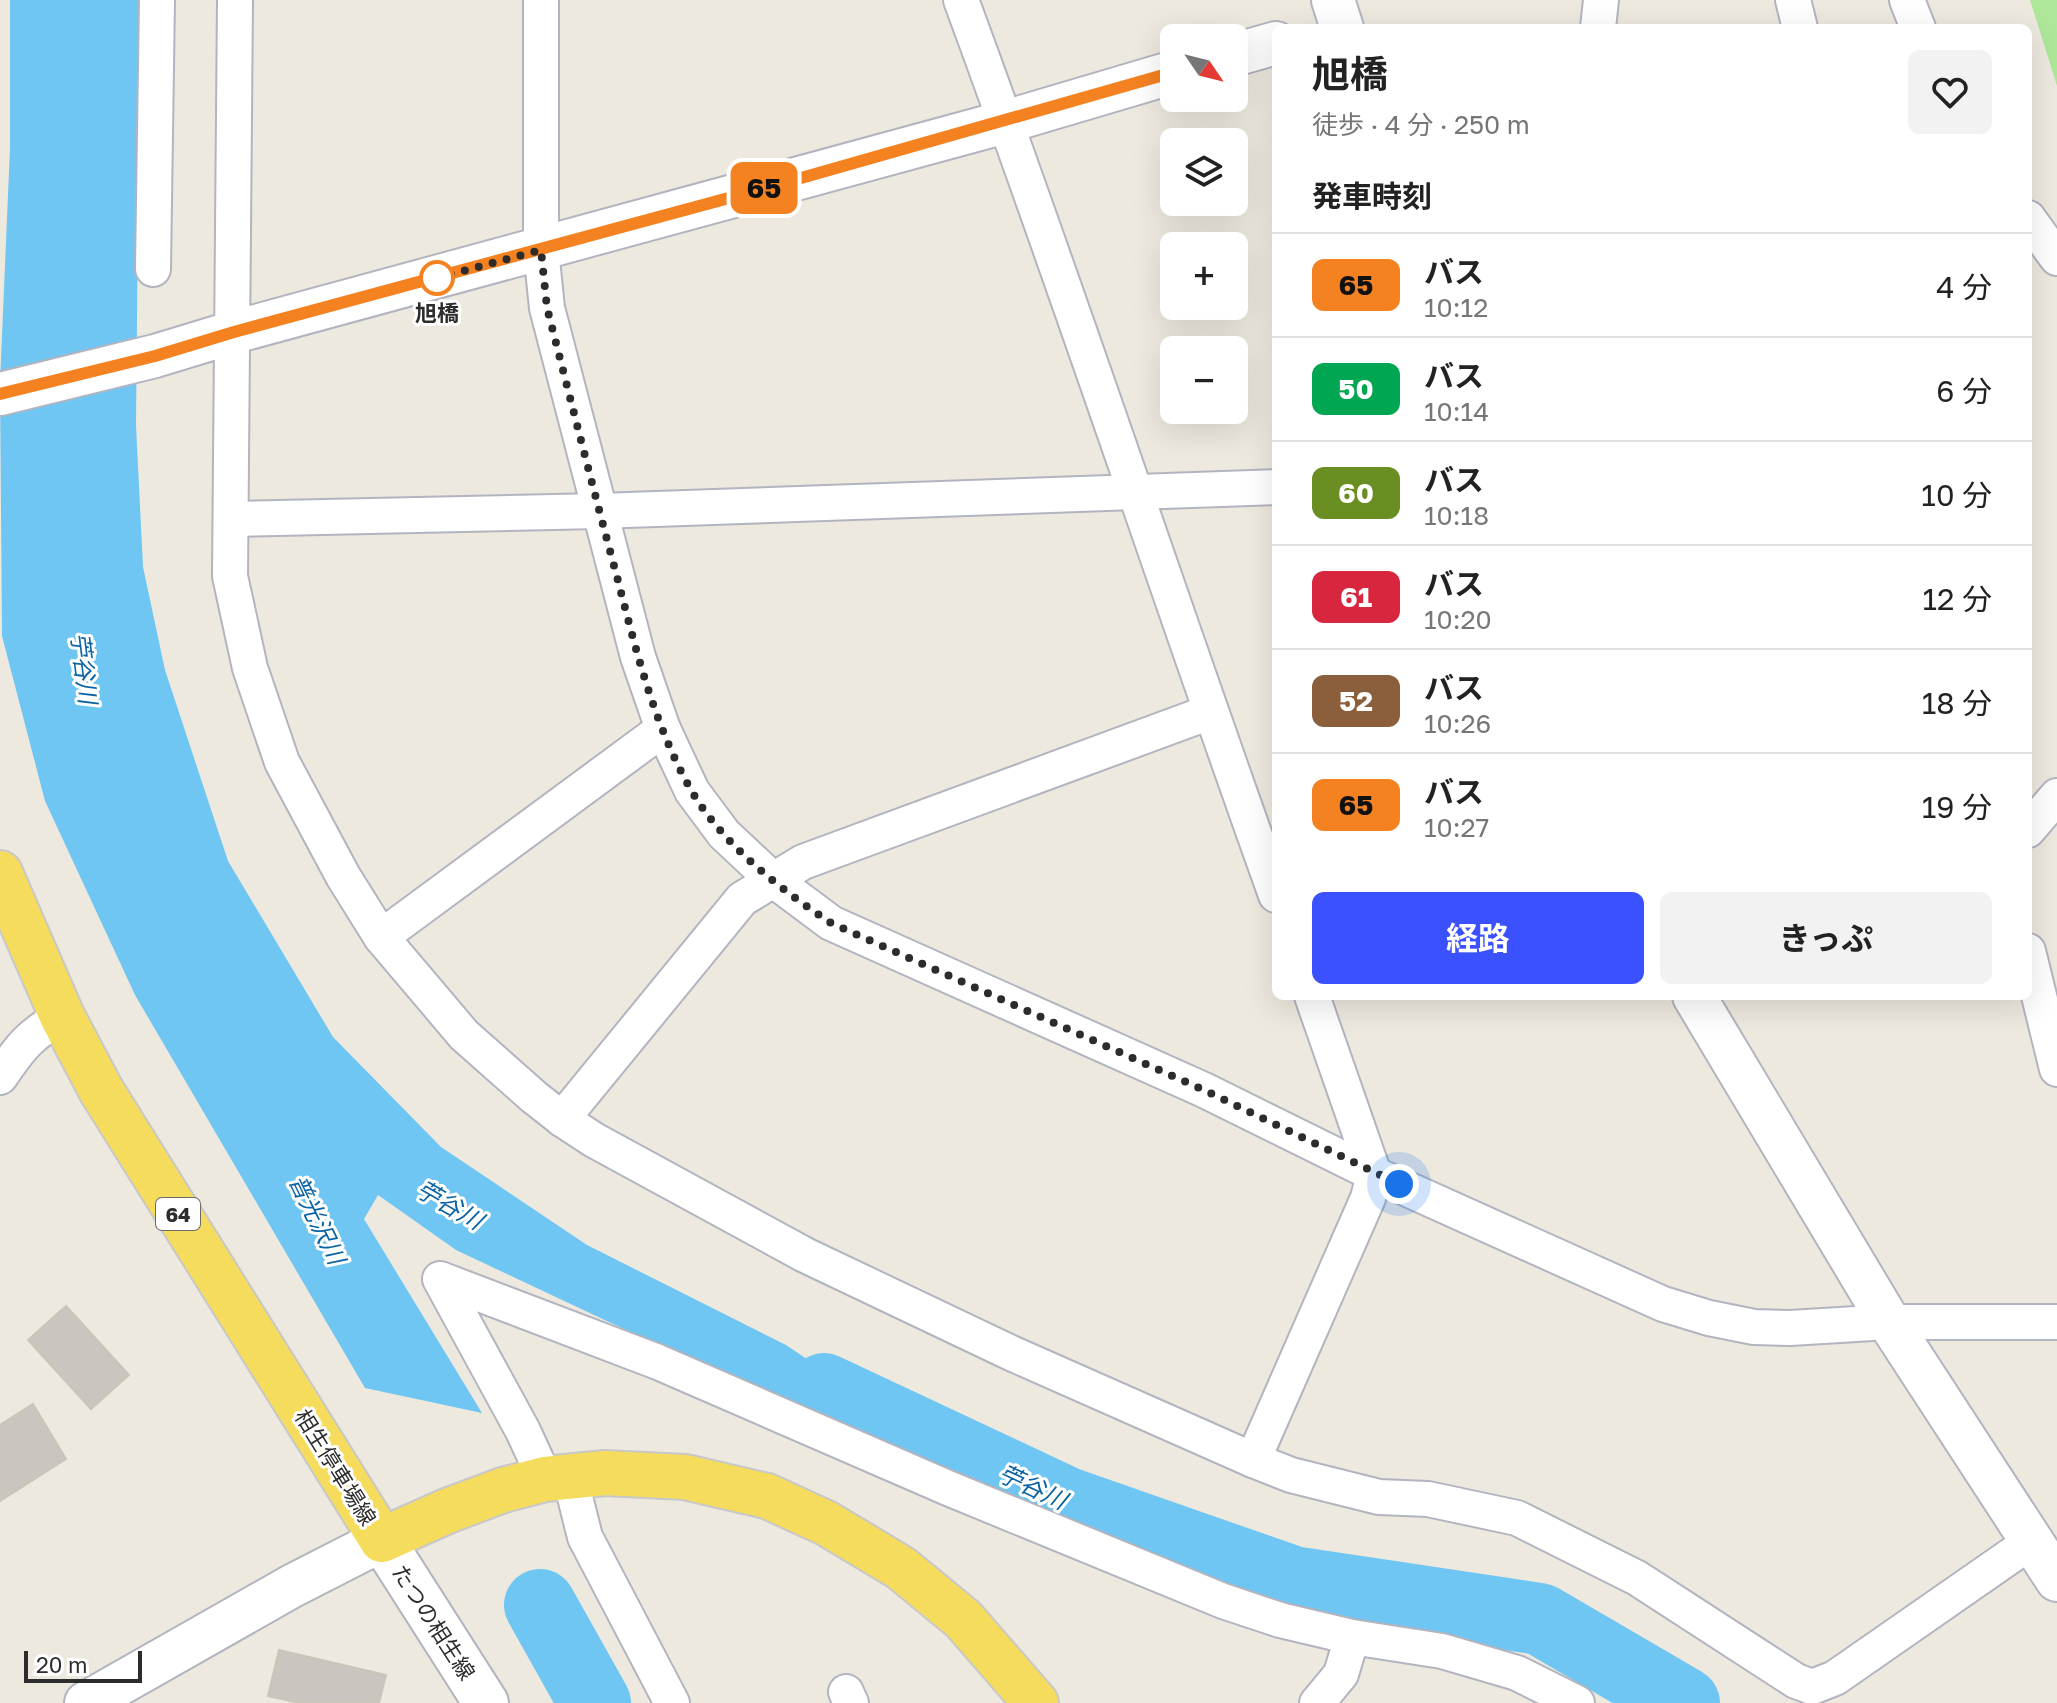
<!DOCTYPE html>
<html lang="ja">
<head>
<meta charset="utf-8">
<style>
	body { margin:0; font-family:"Golos Text","Noto Sans JP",sans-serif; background:#f2f2f2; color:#222; height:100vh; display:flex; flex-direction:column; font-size:30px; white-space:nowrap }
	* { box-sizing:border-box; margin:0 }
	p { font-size:26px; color:#767676 }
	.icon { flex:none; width:44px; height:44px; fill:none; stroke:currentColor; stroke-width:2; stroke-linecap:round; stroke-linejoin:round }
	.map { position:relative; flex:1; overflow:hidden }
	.panel { position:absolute; left:1272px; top:24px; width:760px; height:976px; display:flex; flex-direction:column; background:#fff; border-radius:12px; box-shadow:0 8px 32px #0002 }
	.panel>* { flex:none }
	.badge { padding:0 16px; border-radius:12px; font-size:28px; line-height:52px }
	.needle { width:52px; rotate:125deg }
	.buttons { position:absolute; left:1160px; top:24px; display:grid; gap:16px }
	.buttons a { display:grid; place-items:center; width:88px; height:88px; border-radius:12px; background:#fff; box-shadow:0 8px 32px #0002; font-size:40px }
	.scale { position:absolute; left:24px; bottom:20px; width:118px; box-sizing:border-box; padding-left:8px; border:4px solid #2c2c2c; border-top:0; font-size:22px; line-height:28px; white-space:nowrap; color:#2c2c2c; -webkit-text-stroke:6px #fff; paint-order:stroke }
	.you { position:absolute; width:40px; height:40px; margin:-20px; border:6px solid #fff; border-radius:50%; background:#1a73e8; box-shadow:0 0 0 12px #1a73e833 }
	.map>.badge { position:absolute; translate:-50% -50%; box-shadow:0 0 0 4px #fff }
	h2 { padding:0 40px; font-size:30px; line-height:72px }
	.round { display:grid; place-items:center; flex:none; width:84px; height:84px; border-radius:12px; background:#f2f2f2 }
	.head { display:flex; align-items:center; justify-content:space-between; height:136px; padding:0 40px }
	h1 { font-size:38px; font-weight:700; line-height:60px }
	.action { display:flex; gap:16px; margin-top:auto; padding:16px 40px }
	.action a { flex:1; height:92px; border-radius:12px; background:#3b51ff; color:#fff; font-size:32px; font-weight:700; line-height:92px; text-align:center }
	.action a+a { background:#f2f2f2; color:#222 }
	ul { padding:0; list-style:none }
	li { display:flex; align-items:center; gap:24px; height:104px; padding:0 40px; border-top:2px solid #e0e0e0 }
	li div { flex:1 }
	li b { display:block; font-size:30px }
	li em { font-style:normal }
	li .badge { min-width:88px; font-weight:700; text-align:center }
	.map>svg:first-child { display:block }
	.green { fill:#aee69a }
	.water { fill:#6fc6f2 }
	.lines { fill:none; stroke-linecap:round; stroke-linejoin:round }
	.river { stroke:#6fc6f2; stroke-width:72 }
	.building { fill:#cac5be; stroke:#cac5b8; stroke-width:2 }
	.minor-casing { stroke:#b2b4c0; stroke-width:38 }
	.tertiary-casing { stroke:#b2b4c0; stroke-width:46 }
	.secondary-casing { stroke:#b2b4c0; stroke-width:48 }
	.primary-casing { stroke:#c8c8c8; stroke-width:48 }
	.minor { stroke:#fff; stroke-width:34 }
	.tertiary { stroke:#fff; stroke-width:42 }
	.secondary { stroke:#fff; stroke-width:44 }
	.primary { stroke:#f5dc5d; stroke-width:44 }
	.line-casing { stroke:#fff; stroke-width:18 }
	.line { stroke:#f58220; stroke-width:12 }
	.walk { stroke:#2c2c2c; stroke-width:8; stroke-dasharray:0 14.4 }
	.stop-dot { fill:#fff; stroke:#f58220; stroke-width:4 }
	.labels { text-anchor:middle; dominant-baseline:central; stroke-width:6; stroke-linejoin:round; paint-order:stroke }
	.shield { fill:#fff; stroke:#6b6b6b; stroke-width:2 }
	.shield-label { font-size:20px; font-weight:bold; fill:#2c2c2c }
	.stop-label { font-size:22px; font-weight:bold; fill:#2c2c2c; stroke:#fff }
	.street-label { font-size:22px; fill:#2c2c2c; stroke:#fff }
	.water-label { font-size:24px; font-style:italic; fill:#0a63a3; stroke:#fff }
</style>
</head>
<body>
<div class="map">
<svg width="2057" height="1703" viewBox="0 0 2057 1703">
	<rect width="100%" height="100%" fill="#eee9df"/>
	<path class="green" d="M2030,0H2057V86Z"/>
	<path class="water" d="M10,0H140L136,425L143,567L165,670L228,861L333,1037L441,1147L587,1245L786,1345L990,1482L845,1428L611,1323L456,1250L378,1195L364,1219L482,1413L365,1388L135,995L45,801L2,636L0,382L10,148Z"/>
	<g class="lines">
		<g class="river">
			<path d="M824,1389L1067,1503L1293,1582L1540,1619L1684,1703"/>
			<path d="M540,1605L595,1703"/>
		</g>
	</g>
	<g class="building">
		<path d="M66,1306L129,1375L91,1409L28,1340Z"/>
		<path d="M33,1404L66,1459L0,1501V1425Z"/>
		<path d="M279,1650L386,1675L379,1703H299L268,1696Z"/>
	</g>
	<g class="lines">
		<defs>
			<g id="minor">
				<path d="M235,0L230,576L250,668L282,762L343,876L381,937L464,1035L534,1097L562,1119L594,1140L805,1255L1011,1353L1253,1460L1291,1475L1379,1497L1428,1499L1517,1518L1637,1578L1796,1681L1812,1687L1835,1678L2032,1541"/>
				<path d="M541,0V250L547,308L638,657L663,729L692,791L724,834L772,879L831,923L1204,1090L1374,1174L1663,1304L1709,1318L1754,1327L1790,1328L1889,1322H2057"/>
				<path d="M961,0C1071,297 1169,597 1276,895"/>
				<path d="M1793,0L1800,28"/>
				<path d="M1907,0L1918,28"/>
				<path d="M1598,28L1601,0"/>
				<path d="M2028,218L2057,258"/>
				<path d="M153,269L157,0"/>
				<path d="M232,519L599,511L1276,487"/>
				<path d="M2028,830L2057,796"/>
				<path d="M381,937L663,729"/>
				<path d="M2028,951L2057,1069"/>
				<path d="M0,1077C21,1046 30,1035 62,1016"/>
				<path d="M562,1119L742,899L803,862L1210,712"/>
				<path d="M1253,1460L1368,1198L1374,1174L1312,996"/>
				<path d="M570,1477L585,1537L672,1703"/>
				<path d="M545,1479L523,1431L440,1279L658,1362L948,1488L1223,1601L1280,1620L1352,1637L1442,1651L1517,1673L1577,1703"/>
				<path d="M846,1692L851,1703"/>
				<path d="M1317,1703L1341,1674L1352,1637"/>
			</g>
			<g id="tertiary">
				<path d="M1333,0L1342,28"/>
				<path d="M1234,55L1276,43"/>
				<path d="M0,394L155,356L234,332L1005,122L1174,72"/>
				<path d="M1694,996L1889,1322L2057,1580"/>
				<path d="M86,1703L292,1586L382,1540"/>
			</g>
			<path id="secondary" d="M382,1540L486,1703"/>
			<path id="primary" d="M0,873L62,1016L101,1090L382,1540L447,1511L503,1490L545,1479L605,1473L685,1477L767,1496L826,1523L901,1568L963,1619L1036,1703"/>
		</defs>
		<use href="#minor" class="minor-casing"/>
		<use href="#tertiary" class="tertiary-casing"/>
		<use href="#secondary" class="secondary-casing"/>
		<use href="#primary" class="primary-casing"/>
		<use href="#minor" class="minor"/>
		<use href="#tertiary" class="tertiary"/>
		<use href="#secondary" class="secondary"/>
		<use href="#primary" class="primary"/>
	</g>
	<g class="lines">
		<defs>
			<path id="line" d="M0,394L155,356L234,332L773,186L1174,72"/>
		</defs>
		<use href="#line" class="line-casing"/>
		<use href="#line" class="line"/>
		<path class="walk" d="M437,278L541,250L547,308C570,397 592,485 616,573C635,646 653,723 691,790C723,845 779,888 831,923L1204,1090L1399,1184"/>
	</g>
	<circle class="stop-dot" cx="437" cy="278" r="16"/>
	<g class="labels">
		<rect class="shield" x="156" y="1198" width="44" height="32" rx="6"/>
		<g class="shield-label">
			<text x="178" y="1214">64</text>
		</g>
		<g class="stop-label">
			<text x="437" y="312">旭橋</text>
		</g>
		<g class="street-label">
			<text transform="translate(336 1467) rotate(58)">相生停車場線</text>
			<text transform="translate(434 1622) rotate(57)">たつの相生線</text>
		</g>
		<g class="water-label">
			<text transform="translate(85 668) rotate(83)">苧谷川</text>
			<text transform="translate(450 1204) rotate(30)">苧谷川</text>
			<text transform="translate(318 1219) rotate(64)">普光沢川</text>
			<text transform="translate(1033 1486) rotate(25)">苧谷川</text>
		</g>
	</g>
</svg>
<div class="buttons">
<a><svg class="needle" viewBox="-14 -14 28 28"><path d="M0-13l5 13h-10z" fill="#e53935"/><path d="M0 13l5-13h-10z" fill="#767676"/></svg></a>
<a><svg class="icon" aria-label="layers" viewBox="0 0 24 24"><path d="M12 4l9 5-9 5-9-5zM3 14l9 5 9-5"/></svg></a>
<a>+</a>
<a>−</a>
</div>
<div class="scale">20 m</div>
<div class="you" style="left:1399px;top:1184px"></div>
<b class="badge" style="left:764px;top:188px;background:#f58220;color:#111">65</b>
<section class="panel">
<div class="head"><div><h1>旭橋</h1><p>徒歩 · 4 分 · 250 m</p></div><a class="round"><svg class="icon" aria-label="heart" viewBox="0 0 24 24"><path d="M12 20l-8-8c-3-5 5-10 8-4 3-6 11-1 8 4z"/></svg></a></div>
<h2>発車時刻</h2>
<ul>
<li><span class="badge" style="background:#f58220;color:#111">65</span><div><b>バス</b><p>10:12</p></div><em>4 分</em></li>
<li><span class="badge" style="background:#00a651;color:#fff">50</span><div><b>バス</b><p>10:14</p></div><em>6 分</em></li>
<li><span class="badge" style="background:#6b8e23;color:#fff">60</span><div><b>バス</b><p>10:18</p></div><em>10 分</em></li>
<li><span class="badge" style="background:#d7263d;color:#fff">61</span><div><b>バス</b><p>10:20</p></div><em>12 分</em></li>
<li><span class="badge" style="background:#8b5e3c;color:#fff">52</span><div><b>バス</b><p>10:26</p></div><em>18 分</em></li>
<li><span class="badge" style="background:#f58220;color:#111">65</span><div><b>バス</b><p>10:27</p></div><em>19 分</em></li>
</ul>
<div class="action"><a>経路</a><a>きっぷ</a></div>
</section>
</div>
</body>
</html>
